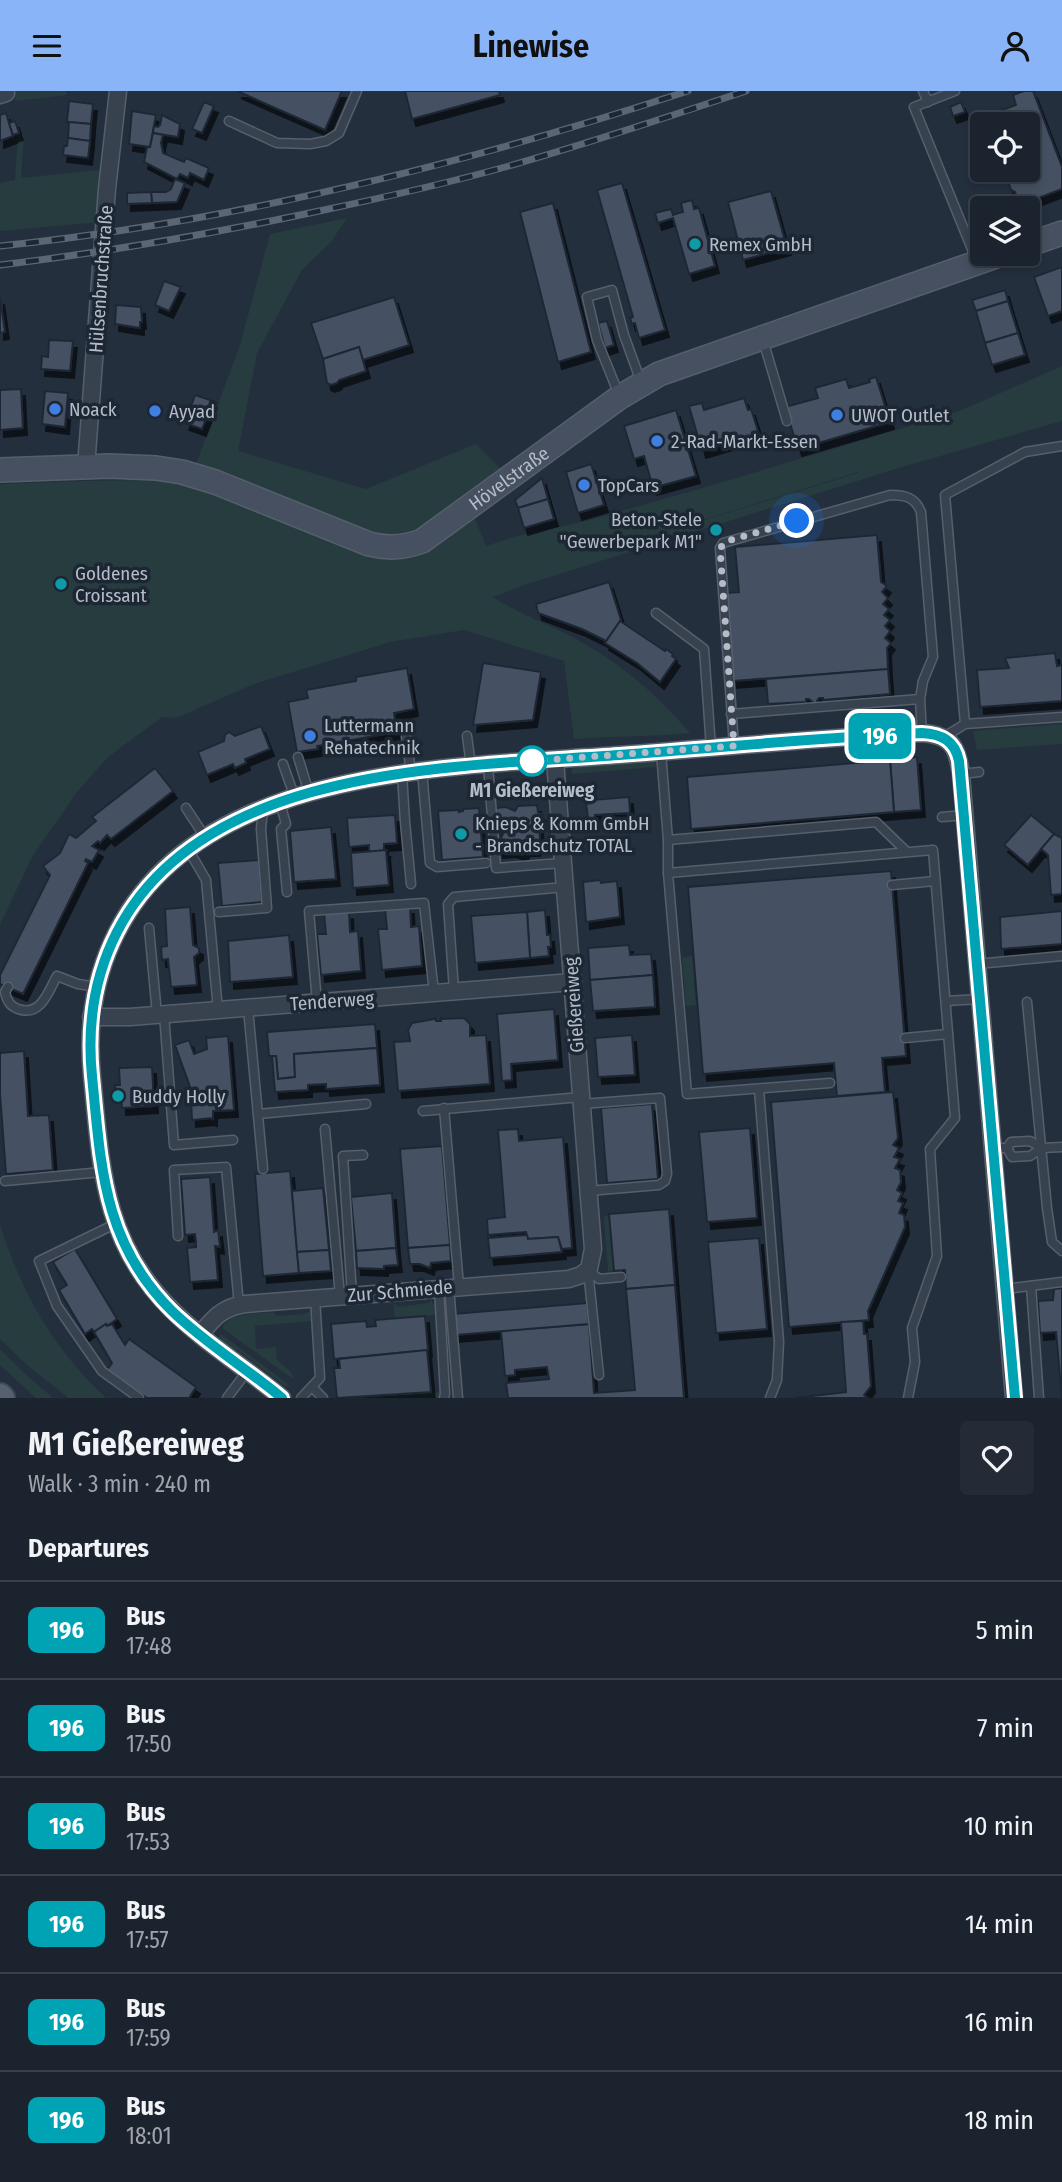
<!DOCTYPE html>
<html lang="en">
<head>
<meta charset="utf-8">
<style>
	body { margin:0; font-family:"Fira Sans Condensed",sans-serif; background:#242b36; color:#f1f3f6; height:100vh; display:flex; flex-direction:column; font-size:26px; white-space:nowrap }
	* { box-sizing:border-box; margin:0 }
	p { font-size:23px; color:#a0a4aa }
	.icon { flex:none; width:38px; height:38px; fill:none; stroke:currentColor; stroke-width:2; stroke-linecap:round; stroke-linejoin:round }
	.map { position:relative; height:1307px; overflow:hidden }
	.drawer { display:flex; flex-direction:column; background:#1b232e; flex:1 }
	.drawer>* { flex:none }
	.badge { padding:0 14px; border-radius:10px; font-size:24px; line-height:46px }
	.fabs { position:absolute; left:970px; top:21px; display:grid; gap:14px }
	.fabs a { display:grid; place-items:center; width:70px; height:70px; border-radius:7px; background:#1b232e; box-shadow:0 4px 10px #0003,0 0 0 2px #39404a; font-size:35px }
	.you { position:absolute; width:35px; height:35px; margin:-18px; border:5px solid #fff; border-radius:50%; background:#1a73e8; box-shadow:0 0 0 10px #1a73e833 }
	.map>.badge { position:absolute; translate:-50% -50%; box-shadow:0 0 0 4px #fff }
	h2 { padding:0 28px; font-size:26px; line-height:63px }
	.round { display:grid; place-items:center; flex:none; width:74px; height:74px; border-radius:7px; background:#242b36 }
	.head { display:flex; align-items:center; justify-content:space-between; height:119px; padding:0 28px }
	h1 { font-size:33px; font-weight:700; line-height:52px }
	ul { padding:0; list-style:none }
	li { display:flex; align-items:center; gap:21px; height:98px; padding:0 28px; border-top:2px solid #39404a }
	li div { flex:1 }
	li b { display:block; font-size:26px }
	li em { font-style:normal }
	li .badge { min-width:77px; font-weight:700; text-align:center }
	header { display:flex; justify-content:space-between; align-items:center; height:91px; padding:0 28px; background:#8ab4f8; color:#111; font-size:32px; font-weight:700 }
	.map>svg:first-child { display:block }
	.green { fill:#263c3f; fill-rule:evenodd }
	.building { fill:#455162; stroke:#1f2835; stroke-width:2; filter:url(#shadow) }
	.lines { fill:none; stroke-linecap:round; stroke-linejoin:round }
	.service-casing { stroke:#565f6c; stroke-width:11 }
	.minor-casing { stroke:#565f6c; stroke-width:19 }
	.secondary-casing { stroke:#565f6c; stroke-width:26 }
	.primary-casing { stroke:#414a57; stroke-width:28 }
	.service { stroke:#38414e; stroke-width:8 }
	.minor { stroke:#38414e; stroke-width:16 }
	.secondary { stroke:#465061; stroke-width:23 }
	.primary { stroke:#56606e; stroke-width:24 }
	.rail-casing { stroke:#5a6575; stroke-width:7 }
	.rail { stroke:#1d2633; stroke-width:4.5; stroke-dasharray:13; stroke-linecap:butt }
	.line-casing { stroke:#fff; stroke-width:16 }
	.line { stroke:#00a3b4; stroke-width:10 }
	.walk { stroke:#b4bcc9; stroke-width:7; stroke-dasharray:0 12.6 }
	.culture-dot { fill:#0f9aa8; stroke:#1d2633; stroke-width:2.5 }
	.shop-dot { fill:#3f7fe0; stroke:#1d2633; stroke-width:2.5 }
	.stop-dot { fill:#fff; stroke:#00a3b4; stroke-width:3.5 }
	.labels { text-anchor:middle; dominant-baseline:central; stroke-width:7; stroke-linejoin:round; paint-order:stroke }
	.poi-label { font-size:19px; fill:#b4bcc9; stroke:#1d2633; text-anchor:start }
	.street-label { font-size:19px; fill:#b4bcc9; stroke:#1d2633 }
	.stop-label { font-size:19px; font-weight:bold; fill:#b4bcc9; stroke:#1d2633 }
</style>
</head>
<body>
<header><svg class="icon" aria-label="menu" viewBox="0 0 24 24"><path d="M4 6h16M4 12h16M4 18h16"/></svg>Linewise<svg class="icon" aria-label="person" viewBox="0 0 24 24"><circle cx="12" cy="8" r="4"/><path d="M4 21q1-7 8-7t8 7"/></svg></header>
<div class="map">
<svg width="1062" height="1307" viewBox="0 0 1062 1307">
	<defs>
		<filter id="shadow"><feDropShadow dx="4" dy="7" stdDeviation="0" flood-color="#0009"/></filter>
	</defs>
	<rect width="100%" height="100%" fill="#242f3e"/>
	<g class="green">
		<path d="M14,0H66L67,4L15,10Z"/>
		<path d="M24,44L21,87L108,78L102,131L0,140V92L15,89L18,45Z"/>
		<path d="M347,127L331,151L302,179L257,262L238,360L366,398L476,353L508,385L420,448L389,455L193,381L240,254L270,143Z"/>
		<path d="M1062,275V330L902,376L524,494L493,506C522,525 558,536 588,555C628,578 660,607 690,642C651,646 613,645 574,648L564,570L464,539L390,551L254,593L176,627L162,626L108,666L77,701L32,766L0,834V393L81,390L152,389L173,391L211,403L355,461C414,480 433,463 471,418L486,455L514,446L590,429L713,394L962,319ZM858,381V382L619,455Z"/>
		<path d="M1062,633V653L977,659L973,640Z"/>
		<path d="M653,669L655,670L656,676L572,683V678L583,675Z"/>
		<path d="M692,865L696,914L686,915L682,867Z"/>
		<path d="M609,1123L614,1180H608L604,1126Z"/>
		<path d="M0,1134C22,1203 53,1257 106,1307H69L28,1275L0,1248Z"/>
		<path d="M431,1209L436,1217V1224L395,1228L393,1212L398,1216L429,1212Z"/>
		<path d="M310,1220L311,1230L255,1235L256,1258L276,1256L277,1269L292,1282L293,1288L222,1237C230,1221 257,1223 273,1221L277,1225L304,1223Z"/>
		<path d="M221,1243L288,1293L286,1296L237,1259L233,1261L224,1254L219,1247Z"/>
		<path d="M0,1258L25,1283L53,1307H36L0,1274Z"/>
		<path d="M442,1301L440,1307H336Z"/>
	</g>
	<g class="building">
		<path d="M237,0H342L325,39Z"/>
		<path d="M405,0H499L500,4L412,28Z"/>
		<path d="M1024,0H1033L1062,76V98L1020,114L1015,101L1011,99L1005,82L1014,79H1027V33H999L994,22L1016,14L1013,4Z"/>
		<path d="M69,10L93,13L91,33L67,31Z"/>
		<path d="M204,11L214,15L202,42L192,38Z"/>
		<path d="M961,11L965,21L953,25L950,16Z"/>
		<path d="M132,20L156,24L150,56L129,53Z"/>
		<path d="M6,22L13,45L0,50V24Z"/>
		<path d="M162,24L180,33L178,46L153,42L154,35L158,36L160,34Z"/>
		<path d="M15,30L19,42L13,44L9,32Z"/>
		<path d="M69,31L91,33L90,50L68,47Z"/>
		<path d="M153,42L163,44L161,52L163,62L184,71L186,67L209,77L204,89L190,82L188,87L180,83L177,88L144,71L147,56H150Z"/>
		<path d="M68,47L90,50L88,67L63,64L64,55H67Z"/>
		<path d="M175,88L185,92L177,111L152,112L151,101H166L171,98Z"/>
		<path d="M622,92L665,239L639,247L635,232L632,233L630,227L633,226L597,99Z"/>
		<path d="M771,100L787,157L743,169L728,111Z"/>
		<path d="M151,101L152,112L127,113V102Z"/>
		<path d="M692,109L694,118L699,117L715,175L689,183L673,127L658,132L655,122L671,118L673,124L679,122L683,121L681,112Z"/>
		<path d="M553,112L591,261L558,271L520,121Z"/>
		<path d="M1062,176V220L1048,225L1034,186Z"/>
		<path d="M164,190L181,196L169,220L155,214Z"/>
		<path d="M1005,199L1008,210L976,220L972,209Z"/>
		<path d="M0,206L5,241L0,242Z"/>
		<path d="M394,206L409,254L363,269L359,256L323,268L311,232Z"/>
		<path d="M1008,210L1018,242L985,252L976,220Z"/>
		<path d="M116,214L141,216L142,231H140V237L115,233Z"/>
		<path d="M607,230L614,254L605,257L598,232Z"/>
		<path d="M1018,242L1025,264L992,274L985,252Z"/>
		<path d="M49,249L73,250L70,280L41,278L42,265L48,266Z"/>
		<path d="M359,256L366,280L339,289L337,292L331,294L327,292L323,268Z"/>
		<path d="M876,286L890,331L798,358L785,316L818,307L815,297L846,288L849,297L870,291L869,288Z"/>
		<path d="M21,298L23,337L0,339V299Z"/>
		<path d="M45,300L68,302L65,336L42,333Z"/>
		<path d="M195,304L213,310L202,338L185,332L188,324L185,323L187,316L190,318Z"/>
		<path d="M744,307L748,319L751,318L759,343L702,360L689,315L702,312L704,319Z"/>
		<path d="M676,319L696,385L653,397L644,365L634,368L624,335Z"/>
		<path d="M591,373L604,414L578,422L566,381Z"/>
		<path d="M542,387L548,408L518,417L515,409Z"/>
		<path d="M548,408L554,428L524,437L518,417Z"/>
		<path d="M877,444L881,491L887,495L882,501L888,507L883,513L889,518L884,524L890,529L885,535L890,540L885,547L891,552L887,557L888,578L733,590L726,502L739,501L735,456Z"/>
		<path d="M609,491L621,529L606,550L582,538L538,522L536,513Z"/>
		<path d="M620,530L665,560L666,558L673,563L672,565L676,568L660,591L637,572L605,552Z"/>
		<path d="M1055,562L1057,575L1062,574V610L980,616L977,579L1009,577L1005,567Z"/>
		<path d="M483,572L541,581L533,629L473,634Z"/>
		<path d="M407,577L414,618L394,622L397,641L317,655L318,658L297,661L288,611L308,607L306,599L356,590V586Z"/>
		<path d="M888,578L890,603L823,609V607H819L815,613L809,608H806V611L768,613L766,588Z"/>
		<path d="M261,635L270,658L245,668L246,672L235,677L233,673L207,684L198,661L224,650L225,644L229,641L235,645Z"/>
		<path d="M917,666L921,719L894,721L890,669Z"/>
		<path d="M890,669L894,721L691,738L687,686Z"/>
		<path d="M155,677L173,700L111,748L107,744L100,752L98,750L92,755L99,759L92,771L86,768L85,770L88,772L23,903L0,893V884L50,784L43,775L60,762L69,743L76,747L96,730L92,726Z"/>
		<path d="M585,703H592L593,709L629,706L630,722L595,724V728H588Z"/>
		<path d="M537,714L538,721L543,724L539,734L540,748L536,758H526L523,764L513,759L499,760L498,752L503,743L498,740L496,717L506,716L515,720L518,715Z"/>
		<path d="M479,717L483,766L442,769L438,720L459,719V721L463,720V718Z"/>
		<path d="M395,724L397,752L384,753V758L386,759L369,761V754L349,756L347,727Z"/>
		<path d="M1031,724L1054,743L1028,774L1004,754Z"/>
		<path d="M331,736L336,788L294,791L290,740Z"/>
		<path d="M1054,743L1062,747V803L1051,804L1048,764L1041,758Z"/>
		<path d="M386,759L389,794L353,797L351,762Z"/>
		<path d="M259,769L262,811L222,815L218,772Z"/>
		<path d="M891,780L906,965L882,967L885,1001L837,1005L834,972L703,983L688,796Z"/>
		<path d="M600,789L601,792L617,790L620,826L586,831L583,791Z"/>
		<path d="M190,816L193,854L199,857V862L194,866L197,894L171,896L168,868L162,869L161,856L167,855L165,818Z"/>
		<path d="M410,816L411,836L419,835L422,875L382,879L378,838H387L385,817Z"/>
		<path d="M545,819L547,844H550L551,856H548L549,865L530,867L527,821Z"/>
		<path d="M1062,820V853L1001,858L1000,826Z"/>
		<path d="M349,821L350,841L358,840L361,880L321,884L317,843H326L324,823Z"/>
		<path d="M527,821L530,867L475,872L471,825Z"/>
		<path d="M289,844L293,886L230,891L228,850Z"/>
		<path d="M629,854L630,864L651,863L653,884L590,889L588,857Z"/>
		<path d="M653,884L655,916L593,920L590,889Z"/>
		<path d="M554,918L558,969L511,973L512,989L502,990L497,923Z"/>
		<path d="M435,926L436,930H441V926L442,928L464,927L470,933V945L486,944L490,993L398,1000L394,951L410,950L408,939L412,932L435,928Z"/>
		<path d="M375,933L377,957L294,963L295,986L278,988L276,965H269L267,941Z"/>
		<path d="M632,944L635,984L598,986L595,947Z"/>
		<path d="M206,945L207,947L228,945L234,1019L213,1020V1029L212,1027L192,1029L191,1005L193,1004L175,954L189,949L194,963L207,958Z"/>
		<path d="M377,957L380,994L326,998V993L308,994V999L275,1001L272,965H276L278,988L295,986L294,963Z"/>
		<path d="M24,960L28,1025L49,1024L53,1079L6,1083L0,1003V962Z"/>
		<path d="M152,976L154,1015L122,1017L121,1002H116L115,994H120L119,977Z"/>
		<path d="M893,1001L898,1047L893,1054L899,1057L894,1066L900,1068L895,1077L900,1079L901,1091L897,1099L902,1102L898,1110L903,1112L899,1122L904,1124L905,1136L868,1220L869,1229L789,1236L771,1011Z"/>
		<path d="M652,1013L658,1088L607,1092L601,1017Z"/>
		<path d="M750,1037L757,1127L707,1131L699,1041Z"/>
		<path d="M518,1038L519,1050L563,1046L572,1157L562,1158L558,1146L528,1148L526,1141L488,1144L487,1128L505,1126L498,1039Z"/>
		<path d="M442,1055L450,1154L408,1157L400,1058Z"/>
		<path d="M290,1080L299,1182L263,1185L255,1083Z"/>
		<path d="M210,1086L214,1141L218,1139L220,1156L215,1155L218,1189L190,1191L187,1157L196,1156V1151L195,1143L185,1144L181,1088Z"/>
		<path d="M323,1097L329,1159L297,1161L292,1100Z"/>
		<path d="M392,1102L396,1157L356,1160L351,1106Z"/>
		<path d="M669,1118L675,1194L626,1198L625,1179L614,1180L609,1123Z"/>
		<path d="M527,1144L528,1148L558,1146L562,1161L490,1167L488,1147Z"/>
		<path d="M759,1147L767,1238L716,1242L708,1151Z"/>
		<path d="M450,1154L451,1170L431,1172L430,1177L420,1173H410L408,1157Z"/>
		<path d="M396,1157L398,1174L384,1175V1178L357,1177L356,1160Z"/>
		<path d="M75,1158L117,1228L107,1235L106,1233L94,1241L92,1238L85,1243L59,1199L67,1194L53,1171Z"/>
		<path d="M329,1159L331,1180L299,1182L297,1161Z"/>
		<path d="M675,1194L684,1307H508L506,1292L549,1288L547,1276L515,1279V1284L505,1285L501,1240L589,1233L594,1302L635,1299L626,1198Z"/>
		<path d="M1062,1197V1307L1056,1241L1040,1242L1038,1210L1053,1209L1054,1198Z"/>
		<path d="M587,1212L589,1233L455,1244L453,1223Z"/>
		<path d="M425,1225L428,1259L334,1268L331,1233L366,1230L367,1236L376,1235L375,1229Z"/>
		<path d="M863,1230L864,1243H867L871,1295L864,1304L868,1307H795L846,1301L841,1231Z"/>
		<path d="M106,1233L107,1235L112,1233L125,1254L129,1248L196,1296L189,1307H147L107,1279L112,1272L94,1241Z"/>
		<path d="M427,1259L431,1301L337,1307L334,1277H340L339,1268Z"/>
	</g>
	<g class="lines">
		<defs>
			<g id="service">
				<path d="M923,0L928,11"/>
				<path d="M955,0L914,16L976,168"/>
				<path d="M229,30L277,52L310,53L326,50L339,42L357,0"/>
				<path d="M763,249L787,330"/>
				<path d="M619,304L597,249L587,206L612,199L624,244L641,291"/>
				<path d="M656,522L704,558L711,657"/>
				<path d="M731,623L920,608"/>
				<path d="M965,633L945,404L1025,361L1062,355"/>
				<path d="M467,645L471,675"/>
				<path d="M406,646L411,681"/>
				<path d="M944,646L965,633L1062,626"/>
				<path d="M734,655L720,457L723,452L890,404C905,404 915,406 921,421L933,566L923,590L920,608L922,642"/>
				<path d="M661,661L668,749L876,731L907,761"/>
				<path d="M298,666L309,702"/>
				<path d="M283,673L295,707"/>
				<path d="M488,674L496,777L563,772"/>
				<path d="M422,680L430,772L437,776L486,772"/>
				<path d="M402,683L405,731L411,793"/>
				<path d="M961,683L979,681"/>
				<path d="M280,712L286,733L281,738L287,801"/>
				<path d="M186,717L205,746"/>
				<path d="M942,726L964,724"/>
				<path d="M188,758L206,789L218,919"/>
				<path d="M668,782V749"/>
				<path d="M892,794L935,790"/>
				<path d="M219,821L267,817L261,738L263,719"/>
				<path d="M149,837L157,924"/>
				<path d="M977,873L1062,865"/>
				<path d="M8,896L5,901C7,910 10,915 18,918C41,926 48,901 57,885L78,893L97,896"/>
				<path d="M454,900L448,813L454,806L565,796"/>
				<path d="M946,910L980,908"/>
				<path d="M317,911L309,820L424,812L434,902"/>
				<path d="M1027,911L1047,1117L1052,1151L1062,1160"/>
				<path d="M248,917L263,1078"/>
				<path d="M164,923L174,1054L233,1049"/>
				<path d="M905,947L948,943"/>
				<path d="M830,992L687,1003L668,782L933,759L955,1027L930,1058L937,1165L912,1237L915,1271L908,1307"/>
				<path d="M759,998L779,1251L777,1289L770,1307"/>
				<path d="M582,1013L660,1007L667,1083L665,1090L659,1094L588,1100"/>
				<path d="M444,1017L459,1195"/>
				<path d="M423,1020L581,1006"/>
				<path d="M258,1023L366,1013"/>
				<path d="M325,1038L340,1205"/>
				<path d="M1003,1057H1007L1011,1051L1030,1050L1042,1057"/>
				<path d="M1007,1057L1012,1066L1030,1065L1042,1057L1062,1056"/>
				<path d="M5,1090L102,1081"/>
				<path d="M115,1133L39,1170L57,1215L102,1280L139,1307"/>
				<path d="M178,1145L174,1079L226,1076L239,1214"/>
				<path d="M588,1179L599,1284"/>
				<path d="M588,1179L599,1188L621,1186"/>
				<path d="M1031,1195L1039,1307"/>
				<path d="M449,1196L458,1307"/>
				<path d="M439,1197L445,1303L444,1307"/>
				<path d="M1005,1198L1062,1191"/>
				<path d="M352,1204L343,1065L363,1064"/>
				<path d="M312,1296L323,1307"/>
				<path d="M227,1307L248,1279"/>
				<path d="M301,1307L320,1287L315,1207"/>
			</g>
			<g id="minor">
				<path d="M0,4L6,2L5,0"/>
				<path d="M86,376L107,98L118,0"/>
				<path d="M91,926H130L573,891"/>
				<path d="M200,1244C213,1227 223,1216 245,1213L569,1188L581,1184L589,1178L593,1158L555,669"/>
				<path d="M282,1307C246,1277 205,1252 172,1219C103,1152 101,1075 92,985C87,935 94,886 117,841C202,673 457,676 619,664C720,657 821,646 922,642C952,644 957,656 961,683L1014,1307"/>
			</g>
			<g id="secondary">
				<path d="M1027,154L1062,142"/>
				<path id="s1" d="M0,379L110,375L156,377L182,381L215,391L369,453C388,458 404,457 422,450L620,306L659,283L1002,163"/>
			</g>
			<path id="primary" d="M0,1305L2,1307"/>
		</defs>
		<use href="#service" class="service-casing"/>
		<use href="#minor" class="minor-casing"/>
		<use href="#secondary" class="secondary-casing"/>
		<use href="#primary" class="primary-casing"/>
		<use href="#service" class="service"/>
		<use href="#minor" class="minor"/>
		<use href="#secondary" class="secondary"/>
		<use href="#primary" class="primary"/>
		<defs>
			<g id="rail">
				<path d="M0,155C234,131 465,73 688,0"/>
				<path d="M0,174C109,161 216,142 324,119C386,106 448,92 509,75C589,52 668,26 746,0"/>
			</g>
		</defs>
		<use href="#rail" class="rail-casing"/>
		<use href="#rail" class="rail"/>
	</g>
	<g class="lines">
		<defs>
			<path id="line" d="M282,1307C246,1277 205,1252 172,1220C103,1152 101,1075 92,985C87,935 94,886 117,841C203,673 457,676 619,664C720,657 821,646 922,642C942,643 955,650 959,670L1015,1307"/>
		</defs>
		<use href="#line" class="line-casing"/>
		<use href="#line" class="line"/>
		<path class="walk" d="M532,670L734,655L720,457L727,450L797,430"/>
	</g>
	<g class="culture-dot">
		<circle cx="695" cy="153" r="7"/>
		<circle cx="716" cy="439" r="7"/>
		<circle cx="61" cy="493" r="7"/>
		<circle cx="461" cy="743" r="7"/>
		<circle cx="118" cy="1005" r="7"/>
	</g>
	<g class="shop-dot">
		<circle cx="55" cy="318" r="7"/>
		<circle cx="155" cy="320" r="7"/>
		<circle cx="837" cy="324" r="7"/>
		<circle cx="657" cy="350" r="7"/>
		<circle cx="584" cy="394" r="7"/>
		<circle cx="310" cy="645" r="7"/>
	</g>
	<circle class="stop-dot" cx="532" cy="670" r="14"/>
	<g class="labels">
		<g class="poi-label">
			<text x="709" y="153">Remex GmbH</text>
			<text x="69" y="318">Noack</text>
			<text x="169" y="320">Ayyad</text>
			<text x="851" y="324">UWOT Outlet</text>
			<text x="671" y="350">2-Rad-Markt-Essen</text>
			<text x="598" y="394">TopCars</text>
			<text x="702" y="428" text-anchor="end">Beton-Stele<tspan x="702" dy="22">"Gewerbepark M1"</tspan></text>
			<text x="75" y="482">Goldenes<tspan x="75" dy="22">Croissant</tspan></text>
			<text x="324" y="634">Luttermann<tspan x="324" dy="22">Rehatechnik</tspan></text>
			<text x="475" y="732">Knieps &amp; Komm GmbH<tspan x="475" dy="22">- Brandschutz TOTAL</tspan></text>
			<text x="132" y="1005">Buddy Holly</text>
		</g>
		<g class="street-label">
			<text transform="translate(101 188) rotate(-86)">Hülsenbruchstraße</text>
			<text stroke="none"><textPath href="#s1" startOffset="544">Hövelstraße</textPath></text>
			<text transform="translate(332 910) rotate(-4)">Tenderweg</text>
			<text transform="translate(574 914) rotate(-94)">Gießereiweg</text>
			<text transform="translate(400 1200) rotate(-5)">Zur Schmiede</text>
		</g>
		<g class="stop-label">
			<text x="532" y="699">M1 Gießereiweg</text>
		</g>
	</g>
</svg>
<div class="fabs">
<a><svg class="icon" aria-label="locate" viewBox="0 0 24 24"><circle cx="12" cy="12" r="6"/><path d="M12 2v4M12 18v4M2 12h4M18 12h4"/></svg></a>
<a><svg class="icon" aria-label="layers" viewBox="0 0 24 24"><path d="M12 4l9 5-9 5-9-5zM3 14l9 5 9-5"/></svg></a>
</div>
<div class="you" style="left:797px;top:430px"></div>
<b class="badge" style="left:880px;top:645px;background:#00a3b4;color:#fff">196</b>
</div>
<section class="drawer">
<div class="head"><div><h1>M1 Gießereiweg</h1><p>Walk · 3 min · 240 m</p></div><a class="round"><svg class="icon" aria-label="heart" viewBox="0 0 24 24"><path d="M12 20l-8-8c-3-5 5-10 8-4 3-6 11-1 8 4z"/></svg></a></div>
<h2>Departures</h2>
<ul>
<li><span class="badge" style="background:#00a3b4;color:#fff">196</span><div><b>Bus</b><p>17:48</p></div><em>5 min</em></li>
<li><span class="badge" style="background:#00a3b4;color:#fff">196</span><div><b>Bus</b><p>17:50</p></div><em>7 min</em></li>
<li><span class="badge" style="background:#00a3b4;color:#fff">196</span><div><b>Bus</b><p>17:53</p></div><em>10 min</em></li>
<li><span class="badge" style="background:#00a3b4;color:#fff">196</span><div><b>Bus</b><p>17:57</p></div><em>14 min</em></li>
<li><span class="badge" style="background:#00a3b4;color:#fff">196</span><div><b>Bus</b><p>17:59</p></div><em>16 min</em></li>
<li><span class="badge" style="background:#00a3b4;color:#fff">196</span><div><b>Bus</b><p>18:01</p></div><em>18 min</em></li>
</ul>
</section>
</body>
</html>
